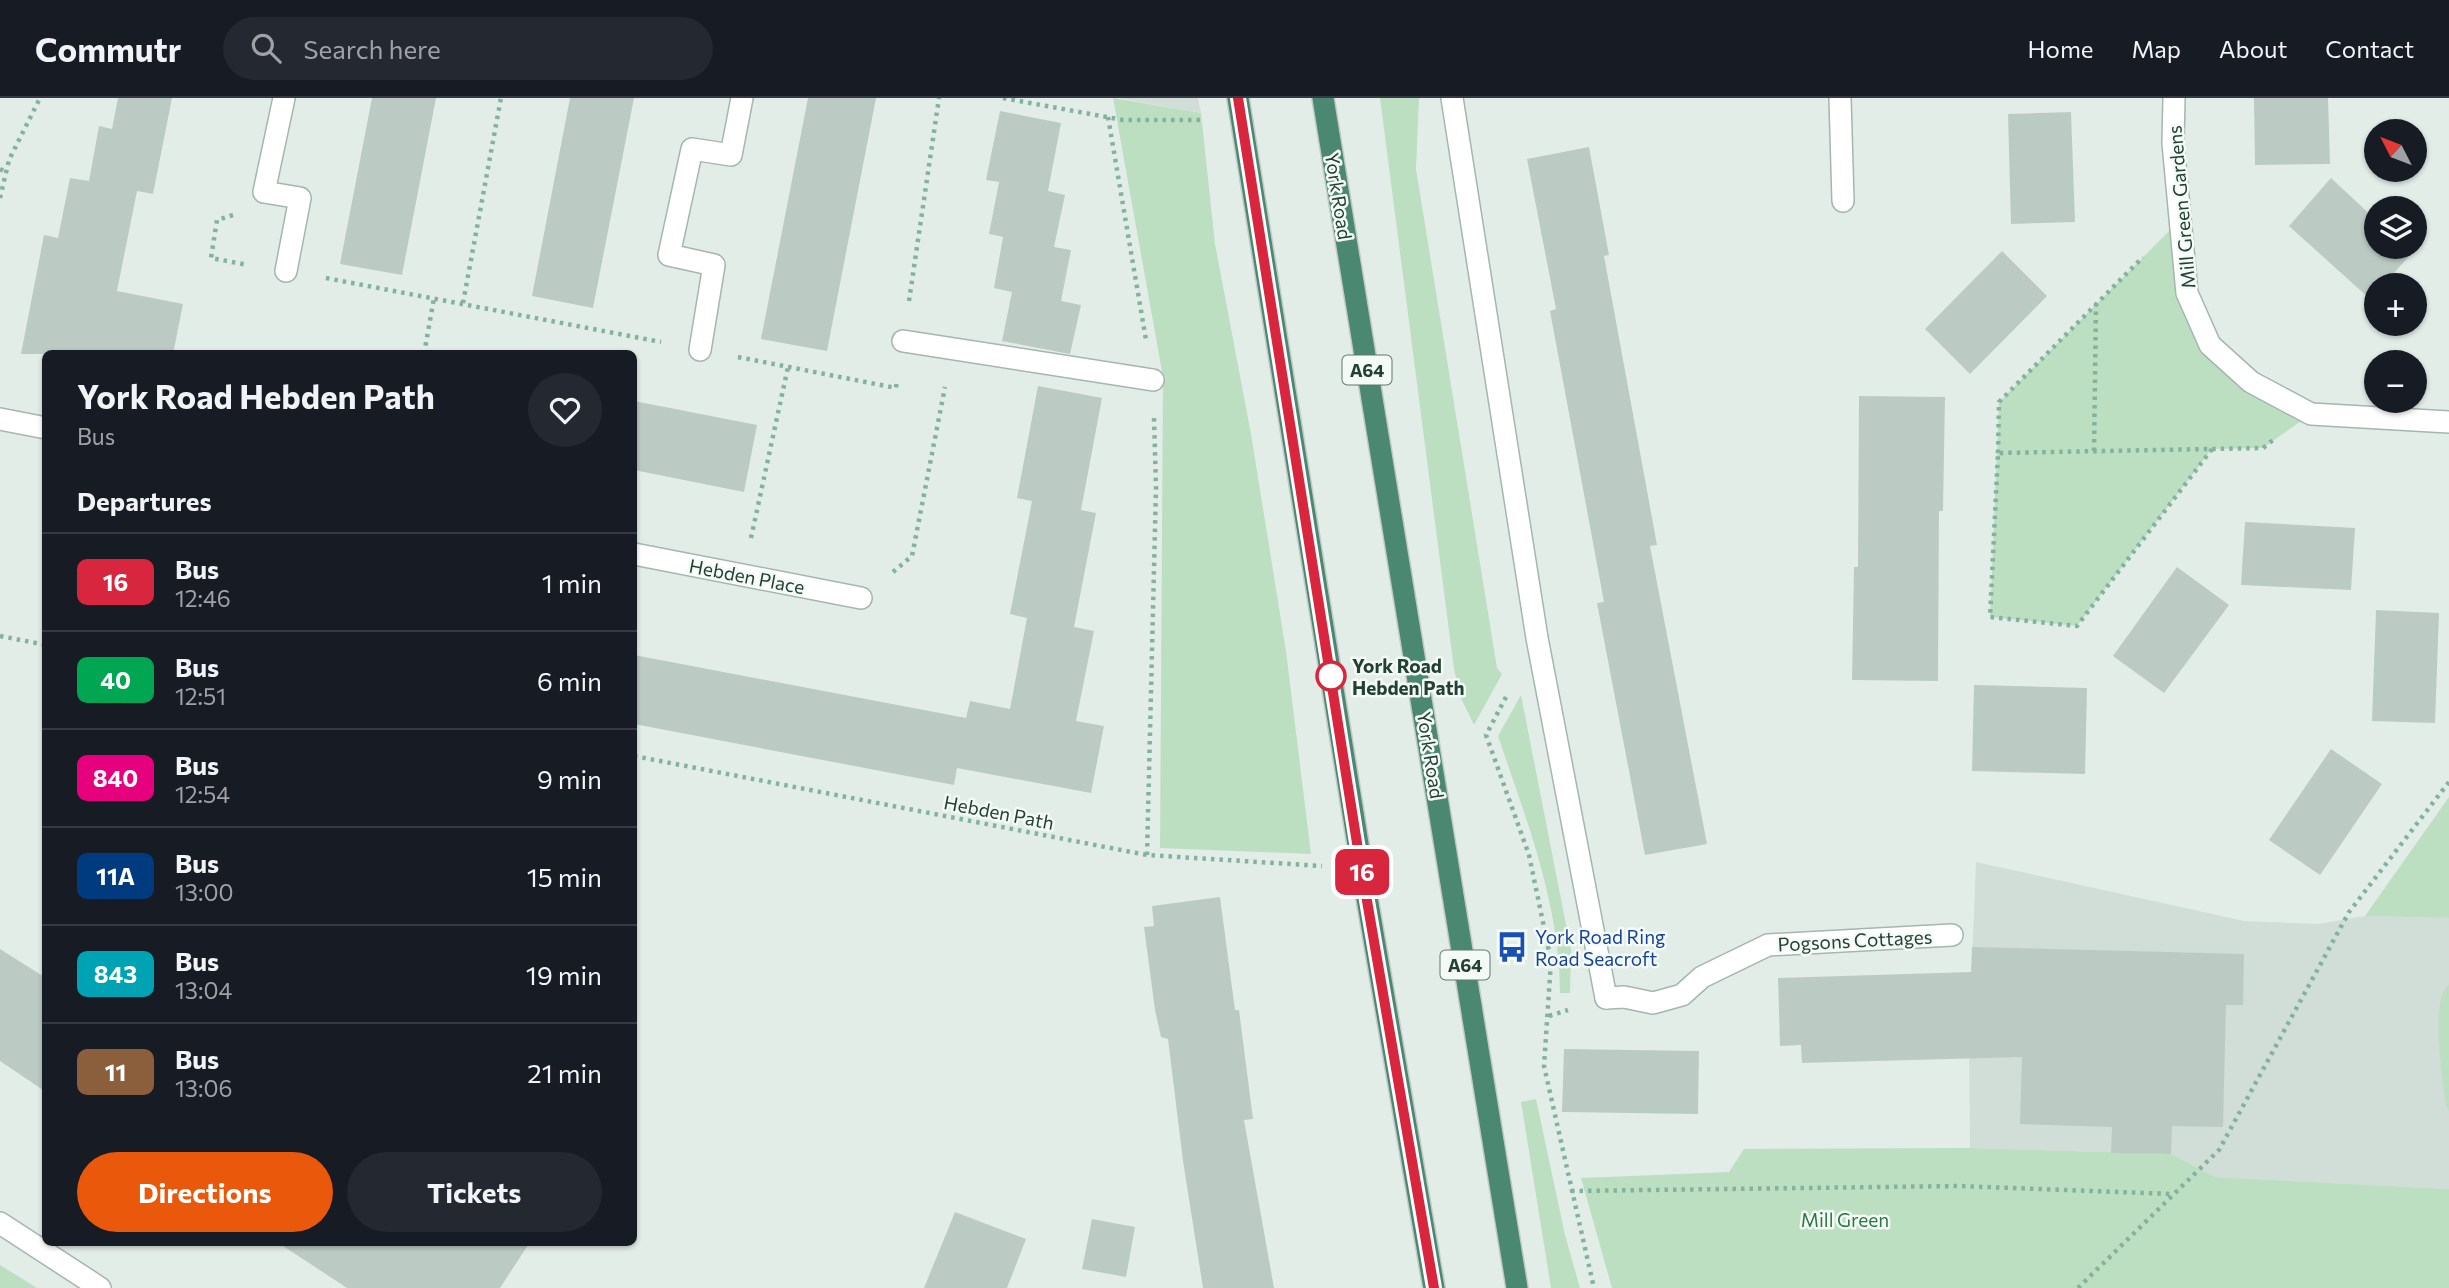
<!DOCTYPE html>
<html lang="en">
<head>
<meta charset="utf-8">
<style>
	body { margin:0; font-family:Commissioner,sans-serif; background:#242831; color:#f1f3f6; height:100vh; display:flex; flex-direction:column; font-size:26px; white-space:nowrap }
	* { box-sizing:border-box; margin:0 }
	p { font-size:23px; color:#9ea1a6 }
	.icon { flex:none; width:38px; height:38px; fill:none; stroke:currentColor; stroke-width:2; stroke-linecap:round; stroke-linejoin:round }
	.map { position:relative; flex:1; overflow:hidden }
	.sheet { position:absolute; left:42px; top:252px; width:595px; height:896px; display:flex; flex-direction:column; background:#171b24; border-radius:10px; box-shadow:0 2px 5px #0004 }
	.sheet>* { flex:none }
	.badge { padding:0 14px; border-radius:10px; font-size:24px; line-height:46px }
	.needle { width:46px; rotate:312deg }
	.controls { position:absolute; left:2364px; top:21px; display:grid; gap:14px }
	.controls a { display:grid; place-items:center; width:63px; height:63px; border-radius:50%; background:#171b24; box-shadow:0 2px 5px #0004; font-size:35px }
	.map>.badge { position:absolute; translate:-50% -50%; box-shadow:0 0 0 4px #fff }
	h2 { padding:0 35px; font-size:26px; line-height:63px }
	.round { display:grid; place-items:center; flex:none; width:74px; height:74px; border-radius:37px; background:#242831 }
	.headline { display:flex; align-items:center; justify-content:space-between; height:119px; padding:0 35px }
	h1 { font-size:33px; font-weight:700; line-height:52px }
	.action { display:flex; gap:14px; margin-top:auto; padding:14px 35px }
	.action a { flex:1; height:80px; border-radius:42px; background:#ea580c; color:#fff; font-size:28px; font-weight:700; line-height:80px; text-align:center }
	.action a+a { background:#242831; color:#f1f3f6 }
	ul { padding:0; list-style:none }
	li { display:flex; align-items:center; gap:21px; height:98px; padding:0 35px; border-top:2px solid #363941 }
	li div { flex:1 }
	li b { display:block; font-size:26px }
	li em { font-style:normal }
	li .badge { min-width:77px; font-weight:700; text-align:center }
	header { display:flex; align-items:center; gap:42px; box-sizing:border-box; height:98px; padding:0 35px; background:#171b24; border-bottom:2px solid #363941 }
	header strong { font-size:33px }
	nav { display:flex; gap:38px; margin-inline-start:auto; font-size:24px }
	.search { width:490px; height:63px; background:#242831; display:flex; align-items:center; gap:18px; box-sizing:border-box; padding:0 24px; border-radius:38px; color:#9ea1a6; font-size:26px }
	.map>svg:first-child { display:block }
	.built { fill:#d1ddd7 }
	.green { fill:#bcdfc1 }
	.building { fill:#bbcbc3 }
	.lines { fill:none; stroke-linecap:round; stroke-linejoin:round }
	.service-casing { stroke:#a5b6ae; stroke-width:24 }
	.pedestrian-casing { stroke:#a5b6ae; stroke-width:24 }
	.minor-casing { stroke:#a5b6ae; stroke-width:24 }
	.trunk-casing { stroke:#c1cac6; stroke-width:24 }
	.path { stroke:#83b29e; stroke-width:4.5; stroke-dasharray:3.5 5; stroke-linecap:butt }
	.service { stroke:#fff; stroke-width:21 }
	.pedestrian { stroke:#fff; stroke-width:21 }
	.minor { stroke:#fff; stroke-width:21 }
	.trunk { stroke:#4a8872; stroke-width:21 }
	.line-casing { stroke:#fff; stroke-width:16 }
	.line { stroke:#d7263d; stroke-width:10 }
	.stop-dot { fill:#fff; stroke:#d7263d; stroke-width:3.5 }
	.labels { text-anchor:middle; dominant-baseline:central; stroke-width:5; stroke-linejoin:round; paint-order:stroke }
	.shield { fill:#f4faf6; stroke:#61786e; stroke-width:2 }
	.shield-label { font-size:18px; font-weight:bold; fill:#224034 }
	.street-label { font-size:19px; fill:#224034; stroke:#f4faf6 }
	.stop-label { font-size:19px; font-weight:bold; fill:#224034; stroke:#f4faf6; text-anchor:start }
	.transit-label { font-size:19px; fill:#164399; stroke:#f4faf6; text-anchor:start }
	.park-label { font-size:19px; fill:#2b7840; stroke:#f4faf6 }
</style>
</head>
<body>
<header>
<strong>Commutr</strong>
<div class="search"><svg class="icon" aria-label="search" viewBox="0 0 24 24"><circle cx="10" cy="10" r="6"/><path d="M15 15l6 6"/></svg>Search here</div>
<nav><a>Home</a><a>Map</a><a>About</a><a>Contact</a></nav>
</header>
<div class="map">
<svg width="2449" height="1190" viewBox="0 0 2449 1190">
	<rect width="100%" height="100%" fill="#e3ede8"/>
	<g class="built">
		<path d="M1118,0H1198L1201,15Z"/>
		<path d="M1976,764L2244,823L2318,826L2365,818L2449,820V1091L2215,1079L2171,1056L1970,1050L1969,940Z"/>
	</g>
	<g class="green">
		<path d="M1113,0L1201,15L1215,146L1251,336L1286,553L1311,756L1160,750L1163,279Z"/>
		<path d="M1380,0H1419L1416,71L1497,570L1502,576L1474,627L1460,598L1454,571Z"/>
		<path d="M2180,122L2210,247L2311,316L2263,350L2212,351L2077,528L1990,519L1999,304Z"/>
		<path d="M1521,597L1571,852L1570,895H1560C1560,806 1526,721 1498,638Z"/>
		<path d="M2449,699V820L2365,818Z"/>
		<path d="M2449,886V1013L2446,1007C2443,981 2429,903 2449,886Z"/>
		<path d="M1536,1001L1565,1137L1580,1190H1551L1521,1004Z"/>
		<path d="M1970,1050L2171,1056L2215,1079L2449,1091V1190H1612L1581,1080L1729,1074L1744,1051Z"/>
		<path d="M0,1167L37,1190H0Z"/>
	</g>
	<g class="building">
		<path d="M118,0H172L153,96L137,93L117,193L183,206L173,256H21L44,137L58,140L70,80L89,83L99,28L112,31Z"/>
		<path d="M372,0H436L402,177L340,166Z"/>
		<path d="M570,0H634L593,210L532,198Z"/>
		<path d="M808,0H876L827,253L761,241Z"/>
		<path d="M2254,0H2328L2330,66L2255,67Z"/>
		<path d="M1000,13L1061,25L1048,93L1065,97L1054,149L1071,152L1061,203L1081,207L1070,256L1002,243L1012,194L994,190L1003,139L989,136L999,84L986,82Z"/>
		<path d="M2071,14L2075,124L2011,126L2008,16Z"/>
		<path d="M1589,49L1609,157L1604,158L1657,447L1650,448L1707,746L1645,757L1597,505L1604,504L1550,213L1556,211L1527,61Z"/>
		<path d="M2331,80L2376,122V149H2405L2412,155L2383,187H2376V194L2370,201L2289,128Z"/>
		<path d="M2002,153L2047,198L1970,276L1925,231Z"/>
		<path d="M1038,288L1102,300L1081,412L1096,415L1074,529L1094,533L1076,623L1104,628L1091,695L957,670L954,687L634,626V557L966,620L970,603L1010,611L1027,520L1010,516L1032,403L1017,400Z"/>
		<path d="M1859,298L1945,299L1943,413H1939L1938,583L1852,582L1854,469H1858Z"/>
		<path d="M634,303L757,327L744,394L634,372Z"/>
		<path d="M2245,424L2355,430L2351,492L2241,487Z"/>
		<path d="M2177,469L2229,507L2164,595L2113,558Z"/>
		<path d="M2376,512L2439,515L2435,625L2372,623Z"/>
		<path d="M1974,587L2087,590L2085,676L1972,673Z"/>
		<path d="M2331,651L2382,686L2320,777L2269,742Z"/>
		<path d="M1220,799L1235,912H1239L1253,1021L1244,1022L1274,1190H1203L1183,1063L1168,941L1161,939L1155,912L1144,829L1154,828L1152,808Z"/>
		<path d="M1972,849L2244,856L2243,907H2226L2223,1029L2172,1028L2171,1056L2111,1055L2112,1029L2020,1026L2022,959L1802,965L1801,947L1780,948L1778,880L1971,874Z"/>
		<path d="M0,851L46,880V994L0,963Z"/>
		<path d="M1564,951L1699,953L1698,1016L1562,1014Z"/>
		<path d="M955,1114L1026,1141L1007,1190H924Z"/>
		<path d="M1092,1121L1135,1129L1126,1179L1082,1171Z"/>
		<path d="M277,1144H530L500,1190H347Z"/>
	</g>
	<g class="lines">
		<defs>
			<g id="service">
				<path d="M1840,0L1843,103"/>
				<path d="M1606,900L1624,899L1653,905L1682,897L1702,879L1768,847L1952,837"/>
			</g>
			<g id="pedestrian">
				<path d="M284,0L264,94L300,100L286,173"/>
				<path d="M903,243L1153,282"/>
				<path d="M700,252L714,167L669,157L692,51L731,57L742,0"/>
			</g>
			<g id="minor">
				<path d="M1452,0L1537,540L1606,900"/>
				<path d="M2174,0L2173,45L2187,195L2210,247L2251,284L2311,316L2449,324"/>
				<path d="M0,321L46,330"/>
				<path d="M634,456L861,500"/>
				<path d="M0,1125L100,1190"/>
			</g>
			<g id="trunk">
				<path d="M1238,0L1362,771L1434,1190"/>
				<path d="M1323,0L1517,1190"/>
			</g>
		</defs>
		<use href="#service" class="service-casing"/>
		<use href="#pedestrian" class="pedestrian-casing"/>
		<use href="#minor" class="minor-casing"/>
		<use href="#trunk" class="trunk-casing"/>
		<g class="path">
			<path d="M1003,0L1123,22H1200"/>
			<path d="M1108,19L1146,242"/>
			<path d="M0,71L7,75"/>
			<path d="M0,100L9,62L40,0"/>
			<path d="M233,117L217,122L211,160L248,167"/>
			<path d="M326,180L661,244"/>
			<path d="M909,203L939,0"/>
			<path d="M463,205L501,0"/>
			<path d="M424,256L434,200"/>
			<path d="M738,259L896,290L897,281"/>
			<path d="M2212,351L2077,528L1990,519L1998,355L2263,350L2273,342"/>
			<path d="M2094,353L2096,207"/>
			<path d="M1998,355L1999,304L2143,159"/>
			<path d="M751,440L788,269"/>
			<path d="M893,474L912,458L945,289"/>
			<path d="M0,538L46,547"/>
			<path d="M1506,599L1486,637L1529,757L1551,863L1544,968L1594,1190"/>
			<path d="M634,658L1147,757L1322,768"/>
			<path d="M1147,757L1156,390L1154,320"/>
			<path d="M1549,918L1568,912"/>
			<path d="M1571,1093L1959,1088L2172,1096"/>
			<path d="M2078,1190L2219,1052L2349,814L2449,684"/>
		</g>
		<use href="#service" class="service"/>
		<use href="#pedestrian" class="pedestrian"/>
		<use href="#minor" class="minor"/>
		<use href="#trunk" class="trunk"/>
	</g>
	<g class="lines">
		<defs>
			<path id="line" d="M1238,0L1357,745L1434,1190"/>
		</defs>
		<use href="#line" class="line-casing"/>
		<use href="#line" class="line"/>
	</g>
	<defs>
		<symbol id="bus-bare" viewBox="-9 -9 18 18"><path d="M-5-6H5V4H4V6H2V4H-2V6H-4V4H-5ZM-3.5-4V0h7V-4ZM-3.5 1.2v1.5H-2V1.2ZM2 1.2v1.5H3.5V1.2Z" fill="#1a4fb4" stroke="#f4faf6" stroke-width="2.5" paint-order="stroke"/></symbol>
	</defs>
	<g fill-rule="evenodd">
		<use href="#bus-bare" x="1490" y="827" width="44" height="44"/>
	</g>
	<circle class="stop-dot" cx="1331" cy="578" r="14"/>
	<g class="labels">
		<g class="shield">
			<rect x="1342.5" y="257.5" width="49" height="29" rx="5"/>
			<rect x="1440.5" y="852.5" width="49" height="29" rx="5"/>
		</g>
		<g class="shield-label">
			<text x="1367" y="272">A64</text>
			<text x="1465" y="867">A64</text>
		</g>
		<g class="street-label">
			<text transform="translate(1339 98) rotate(81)">York Road</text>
			<text transform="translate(2181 109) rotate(-95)">Mill Green Gardens</text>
			<text transform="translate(747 478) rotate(11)">Hebden Place</text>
			<text transform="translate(1431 657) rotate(81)">York Road</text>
			<text transform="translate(999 714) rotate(11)">Hebden Path</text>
			<text transform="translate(1855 842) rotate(-3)">Pogsons Cottages</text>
		</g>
		<g class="stop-label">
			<text x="1352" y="567">York Road<tspan x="1352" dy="22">Hebden Path</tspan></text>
		</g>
		<g class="transit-label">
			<text x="1535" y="838">York Road Ring<tspan x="1535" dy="22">Road Seacroft</tspan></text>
		</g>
		<g class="park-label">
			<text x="1845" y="1121">Mill Green</text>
		</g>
	</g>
</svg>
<div class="controls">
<a><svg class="needle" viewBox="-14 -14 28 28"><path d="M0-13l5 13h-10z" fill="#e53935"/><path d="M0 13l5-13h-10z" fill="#9ea1a6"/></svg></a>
<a><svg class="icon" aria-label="layers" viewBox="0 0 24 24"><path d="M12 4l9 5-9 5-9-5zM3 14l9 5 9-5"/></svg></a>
<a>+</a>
<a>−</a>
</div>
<b class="badge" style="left:1362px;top:774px;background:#d7263d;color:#fff">16</b>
<section class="sheet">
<div class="headline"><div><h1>York Road Hebden Path</h1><p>Bus</p></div><a class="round"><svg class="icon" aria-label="heart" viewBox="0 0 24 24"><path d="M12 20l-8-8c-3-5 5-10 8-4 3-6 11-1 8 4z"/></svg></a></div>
<h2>Departures</h2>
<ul>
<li><span class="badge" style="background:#d7263d;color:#fff">16</span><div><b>Bus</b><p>12:46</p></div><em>1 min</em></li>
<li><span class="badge" style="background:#00a651;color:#fff">40</span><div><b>Bus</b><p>12:51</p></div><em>6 min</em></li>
<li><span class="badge" style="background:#e6007e;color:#fff">840</span><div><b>Bus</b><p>12:54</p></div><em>9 min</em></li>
<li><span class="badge" style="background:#003b80;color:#fff">11A</span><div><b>Bus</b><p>13:00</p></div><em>15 min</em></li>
<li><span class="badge" style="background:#00a3b4;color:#fff">843</span><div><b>Bus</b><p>13:04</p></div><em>19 min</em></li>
<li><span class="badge" style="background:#8b5e3c;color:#fff">11</span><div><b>Bus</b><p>13:06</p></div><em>21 min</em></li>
</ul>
<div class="action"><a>Directions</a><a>Tickets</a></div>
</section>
</div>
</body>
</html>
